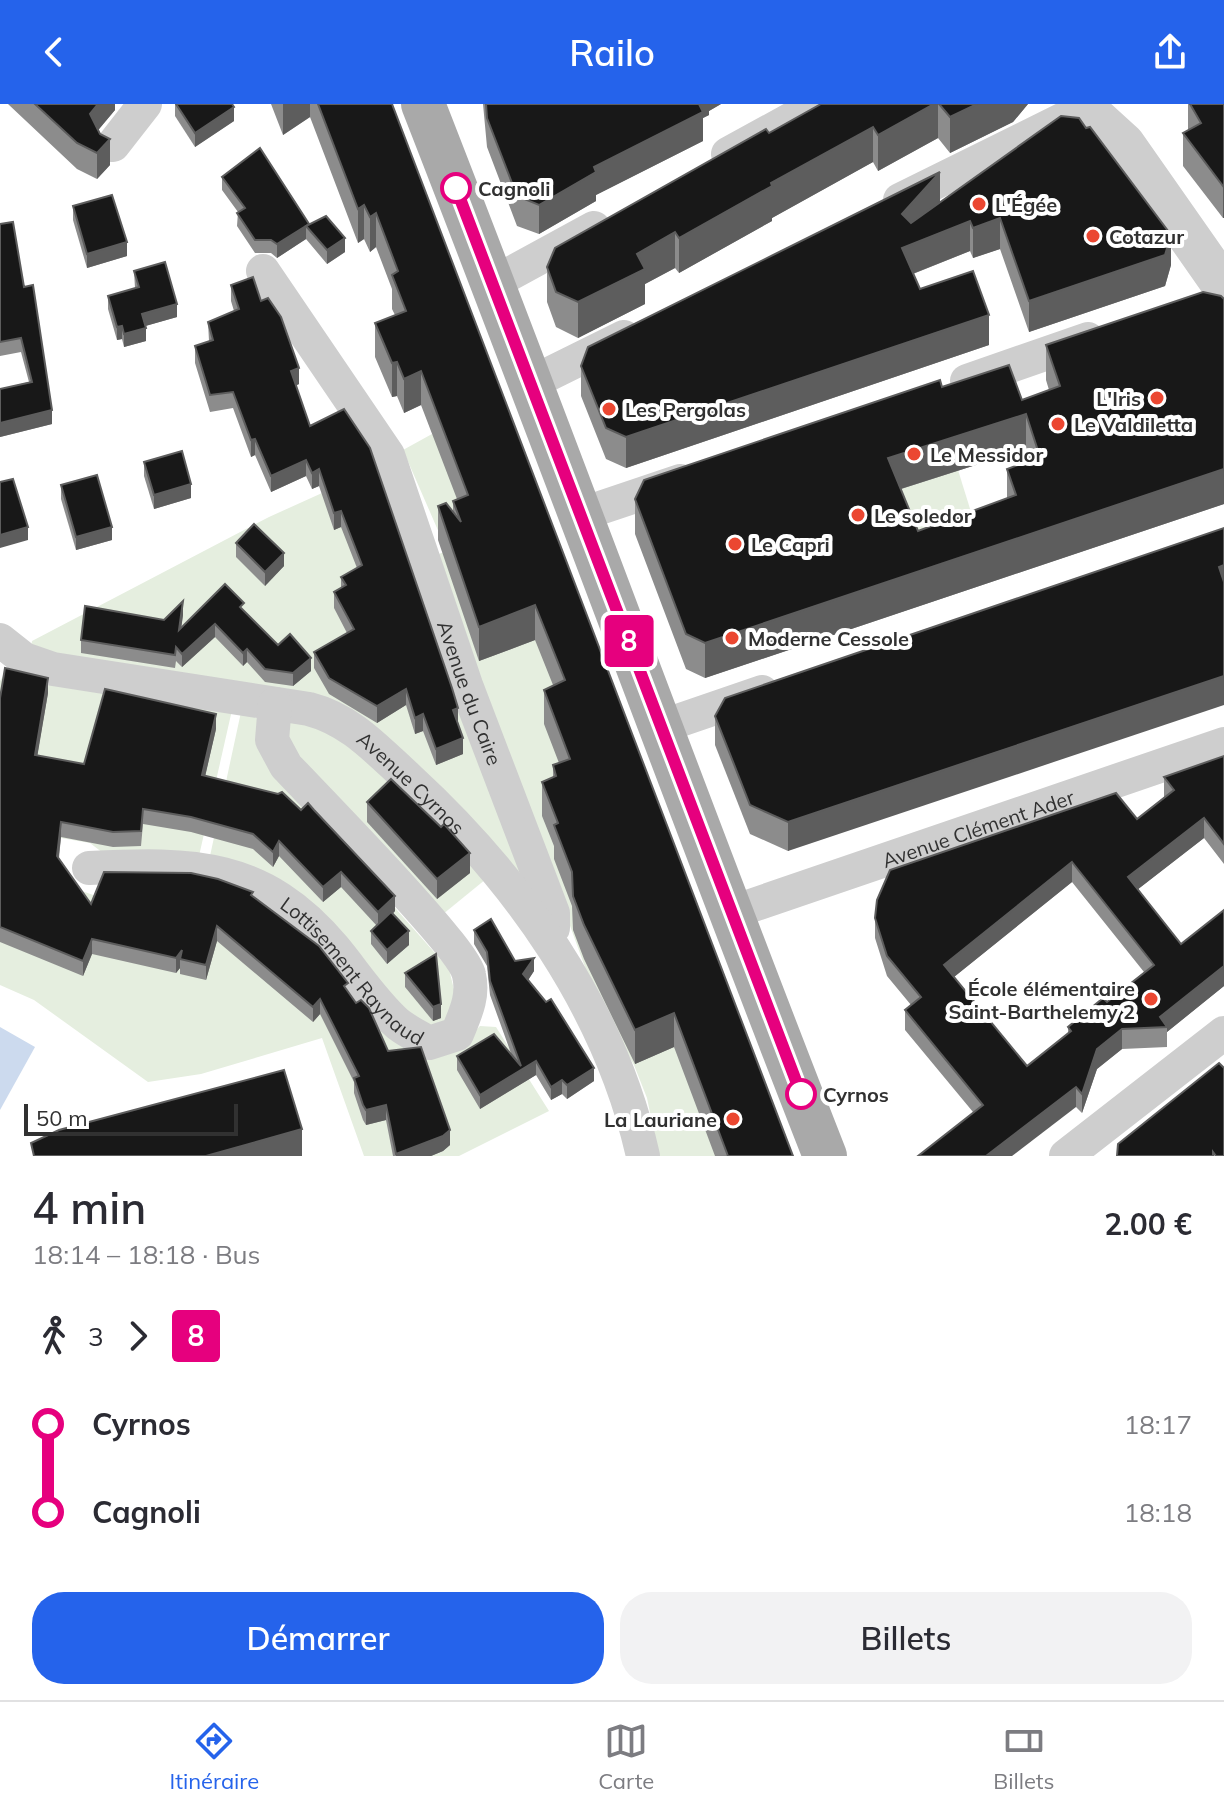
<!DOCTYPE html>
<html lang="fr">
<head>
<meta charset="utf-8">
<style>
	body { margin:0; font-family:Mulish,sans-serif; background:#f2f2f3; color:#2b2b33; height:100vh; display:flex; flex-direction:column; font-size:30px; white-space:nowrap }
	* { box-sizing:border-box; margin:0 }
	p { font-size:26px; color:#7c7c81 }
	.icon { flex:none; width:44px; height:44px; fill:none; stroke:currentColor; stroke-width:2; stroke-linecap:round; stroke-linejoin:round }
	.map { position:relative; height:1052px; overflow:hidden }
	.side { display:flex; flex-direction:column; background:#fff; flex:1 }
	.side>* { flex:none }
	.badge { padding:0 16px; border-radius:6px; font-size:28px; line-height:52px }
	.scale { position:absolute; left:24px; bottom:20px; width:214px; box-sizing:border-box; padding-left:8px; border:4px solid #313131; border-top:0; font-size:22px; line-height:28px; white-space:nowrap; color:#313131; -webkit-text-stroke:6px #fff; paint-order:stroke }
	.map>.badge { position:absolute; translate:-50% -50%; box-shadow:0 0 0 4px #fff }
	.legs { display:flex; align-items:center; gap:12px; height:88px; padding:0 32px; font-size:26px }
	.legs p { margin-inline-start:auto }
	.head { display:flex; align-items:center; justify-content:space-between; height:136px; padding:0 32px }
	h1 { font-size:44px; font-weight:600; line-height:60px }
	.primary-button { display:flex; gap:16px; margin-top:auto; padding:16px 32px }
	.primary-button a { flex:1; height:92px; border-radius:32px; background:#2563eb; color:#fff; font-size:32px; font-weight:600; line-height:92px; text-align:center }
	.primary-button a+a { background:#f2f2f3; color:#2b2b33 }
	ul { padding:0 32px; list-style:none }
	li { display:flex; align-items:center; gap:28px; height:88px; font-size:30px }
	li i { display:grid; place-items:center; width:12px; height:100%; margin:0 10px; background:currentColor }
	li i::after { content:''; width:20px; height:20px; margin:-10px; border:6px solid; border-radius:50%; background:#fff }
	li p { margin-inline-start:auto }
	li:first-child i { background:linear-gradient(#0000 50%,currentColor 0) }
	li:last-child i { background:linear-gradient(currentColor 50%,#0000 0) }
	header { display:flex; justify-content:space-between; align-items:center; height:104px; padding:0 32px; background:#2563eb; color:#fff; font-size:36px; font-weight:600 }
	.tab-bar { display:flex; justify-content:space-around; align-items:center; height:112px; border-top:2px solid #e1e1e2; background:#fff; font-size:22px; color:#7c7c81 }
	.tab-bar a { display:grid; justify-items:center; gap:4px }
	.tab-bar .selected { color:#2563eb }
	.map>svg:first-child { display:block }
	.green { fill:#e5eedf }
	.water { fill:#ccdaee }
	.lines { fill:none; stroke-linecap:round; stroke-linejoin:round }
	.minor { stroke:#cecece; stroke-width:34 }
	.tertiary { stroke:#cecece; stroke-width:42 }
	.primary { stroke:#a9a9a9; stroke-width:44 }
	.wall { fill:#8c8c8c; fill-rule:evenodd }
	.shaded-wall { fill:#5d5d5d }
	.building { fill:#181818; stroke:#5d5d5d; stroke-width:2; fill-rule:evenodd }
	.line-1-casing { stroke:#fff; stroke-width:18 }
	.line-1 { stroke:#e6007e; stroke-width:12 }
	.stop-1-dot { fill:#fff; stroke:#e6007e; stroke-width:4 }
	.poi-dot { fill:#eb4731; stroke:#fff; stroke-width:3 }
	.labels { text-anchor:middle; dominant-baseline:central; stroke-width:8; stroke-linejoin:round; paint-order:stroke }
	.stop-label { font-size:20px; font-weight:bold; fill:#313131; stroke:#fff; text-anchor:start }
	.poi-label { font-size:20px; font-weight:bold; fill:#313131; stroke:#fff; text-anchor:start }
	.street-label { font-size:20px; fill:#313131; stroke:#fff }
</style>
</head>
<body>
<header><svg class="icon" aria-label="back" viewBox="0 0 24 24"><path d="M15 5l-7 7 7 7"/></svg>Railo<svg class="icon" aria-label="share" viewBox="0 0 24 24"><path d="M12 15V3M7 8l5-5 5 5M5 13v7h14v-7"/></svg></header>
<div class="map">
<svg width="1224" height="1052" viewBox="0 0 1224 1052">
	<rect width="100%" height="100%" fill="#fff"/>
	<g class="green">
		<path d="M432,330L495,414L718,1052H659L647,994L634,961L599,902L547,758L428,454L447,447L403,346Z"/>
		<path d="M362,366L541,807L370,623L47,552L31,543L32,537L269,413L342,380Z"/>
		<path d="M958,366L980,437L918,462L888,389Z"/>
		<path d="M10,561L232,606L199,752L103,749L90,739L61,734L53,742L52,757L82,787L356,885L459,943L480,922L496,923L549,1007L459,1052H364L322,934L201,970L148,978L34,896L0,881V577Z"/>
		<path d="M241,608L257,614L276,669L449,865L457,898V912L431,926L210,752Z"/>
		<path d="M288,615L323,624L348,638L486,775L437,815L286,640Z"/>
	</g>
	<path class="water" d="M0,923L35,943L0,1006Z"/>
	<g class="lines">
		<g class="minor">
			<path d="M113,41L145,0"/>
			<path d="M728,50L819,0"/>
			<path d="M900,96L1082,6"/>
			<path id="s1" d="M263,167L388,351L466,581L553,809V824L548,829"/>
			<path d="M493,179L594,124"/>
			<path d="M967,277L1088,235"/>
			<path d="M531,279L624,233"/>
			<path d="M582,410L680,377"/>
			<path id="s2" d="M0,536L24,555L53,565L309,605C351,616 376,645 408,674C518,775 610,904 643,1052"/>
			<path d="M660,623L762,588"/>
			<path id="s3" d="M89,764C192,759 263,759 334,844C354,868 374,899 398,920C407,927 419,933 429,939L457,930C465,910 474,893 469,871C464,844 315,693 286,662L272,636L275,600"/>
			<path id="s4" d="M730,809L1224,640"/>
			<path d="M1066,1052L1224,929"/>
		</g>
		<path class="tertiary" d="M1080,0L1124,40L1224,183"/>
		<path class="primary" d="M423,0C560,350 688,703 825,1052"/>
	</g>
	<g class="wall">
		<path d="M8,0H115V6L98,26L110,61L97,75L77,65Z"/>
		<path d="M175,0H232L234,17L195,43L175,12Z"/>
		<path d="M271,0H392L793,1052H715L674,943L635,960L584,855L573,826L572,802L554,755V742L542,712V678L553,673V661L559,659L544,620V586L553,581L535,536L479,557L438,436V402L453,408V397L457,395L421,301L404,309L397,292L392,293L375,253V219L395,211L392,205V185L376,143L370,148L364,135L358,139L310,13L283,31Z"/>
		<path d="M483,0H721L709,7V11L703,14V37L596,91V97L539,130L517,122L487,43Z"/>
		<path d="M821,0H1028L1013,18L950,49L938,34L878,67L873,58L772,114V117L679,169L675,164L645,180V200L578,234L556,223L547,198V163L769,29Z"/>
		<path d="M1188,0H1224L1223,114L1183,62V29L1188,26Z"/>
		<path d="M222,73L309,120L345,148L327,160L306,135L277,154L271,149H255L237,122L238,108L222,86Z"/>
		<path d="M940,98L1171,161L1165,182L1029,228L1000,145L973,154L970,147L913,170L920,185L989,241L626,364L606,355L581,292V262Z"/>
		<path d="M73,102L127,152L87,164L73,116Z"/>
		<path d="M0,120L24,183L52,320L0,333V285L29,278L21,248L0,252Z"/>
		<path d="M134,167L177,213L145,222L146,237L124,243L122,235L117,236L108,205V192L135,184Z"/>
		<path d="M231,181L261,197L299,280L296,282L310,322L458,618L463,650L436,661L423,627L415,630L406,601L377,619L329,590L314,564V548L347,529L334,504V488L341,484V473L357,464L341,423L334,426L319,382L312,385L306,372L271,388L255,351L251,353L233,304L210,308L195,259V242L209,237L208,218L234,207L231,197Z"/>
		<path d="M1224,195V400L705,574L686,565L635,430V395L1022,296L1049,286L1046,276V241ZM1026,345L1030,357L1007,365V394L918,427L901,385Z"/>
		<path d="M144,358L191,394L154,405L144,372Z"/>
		<path d="M61,381L112,436L76,446L61,395Z"/>
		<path d="M1224,424L788,747L750,730L715,641V612Z"/>
		<path d="M236,439L284,462L265,482L236,453Z"/>
		<path d="M244,507L278,541L311,567L293,582L265,578L247,558L243,562L215,533L182,563L176,557L175,564L81,549V536L183,511L181,524Z"/>
		<path d="M48,589L37,652L84,660L216,625L205,672L278,690L395,807L393,810L409,841L387,860L371,840V827L377,822L341,783L323,798L279,752L273,763L253,745L191,728L143,720L141,742L113,743L61,733L59,754L91,800L253,793L348,887L450,1041L443,1047L431,1052H393L386,1016L366,1021L363,1016L354,989V978L320,910L313,918L217,837L206,876L180,870V864L176,869L92,850L83,872L0,838V594Z"/>
		<path d="M1224,652V760L1204,734L1138,785L1181,840L1224,806V882L1167,928V943L1122,945L1097,965L1082,1009L1076,1003L973,1008L905,926V906L911,901L887,872L875,834V814L1137,715L1164,693V673ZM1072,778L1144,868L1107,898L1068,923V929L1027,962L954,873Z"/>
		<path d="M367,698L470,769L437,795L367,718Z"/>
		<path d="M474,826L515,857L534,867L528,876L594,977L567,995L562,990L551,996L536,971L480,1005L457,966V952H512L490,891L487,862L474,840Z"/>
		<path d="M436,850L441,914L433,917L405,883V869Z"/>
	</g>
	<g class="shaded-wall">
		<path d="M98,0H115V6L90,36V10Z"/>
		<path d="M283,0H310V13L283,31Z"/>
		<path d="M693,0H721L709,7V11L703,14V37L596,91V97L539,130V101L594,63Z"/>
		<path d="M934,0H938V34L878,67V31Z"/>
		<path d="M977,0H1028L1013,18L950,49V13Z"/>
		<path d="M234,3V17L195,43V29Z"/>
		<path d="M873,23V58L772,114V117L679,169V134L771,79Z"/>
		<path d="M110,35V61L97,75V49Z"/>
		<path d="M940,68V98L902,140V110Z"/>
		<path d="M1224,81V114H1223V82Z"/>
		<path d="M364,101V135L358,139V105Z"/>
		<path d="M376,109V143L370,148V113Z"/>
		<path d="M1000,114V145L973,154V124Z"/>
		<path d="M970,117V147L902,174V144Z"/>
		<path d="M306,122V135L277,154V140Z"/>
		<path d="M675,128V164L645,180V200L578,234V198L637,150Z"/>
		<path d="M1171,131V161L1165,182L1029,228V197Z"/>
		<path d="M345,134V148L327,160V146Z"/>
		<path d="M127,138V152L87,164V150Z"/>
		<path d="M177,200V213L142,223V210Z"/>
		<path d="M989,211V241L626,364V333Z"/>
		<path d="M122,222V235L117,236V223Z"/>
		<path d="M146,224V237L124,243V230Z"/>
		<path d="M397,258V292L392,293V259Z"/>
		<path d="M299,264V280L291,283V267Z"/>
		<path d="M421,267V301L404,309V275Z"/>
		<path d="M52,306V320L0,333V319Z"/>
		<path d="M1026,310V345L888,389V354Z"/>
		<path d="M255,335V351L251,353V336Z"/>
		<path d="M306,356V372L271,388V372Z"/>
		<path d="M319,365V382L312,385V369Z"/>
		<path d="M1224,365V400L705,574V539Z"/>
		<path d="M191,380V394L154,405V391Z"/>
		<path d="M341,407V423L334,426V409Z"/>
		<path d="M28,423V436L0,444V431Z"/>
		<path d="M112,423V436L76,446V433Z"/>
		<path d="M284,449V462L265,482V468Z"/>
		<path d="M1224,461V490L1219,463Z"/>
		<path d="M183,497V511L179,540V526Z"/>
		<path d="M535,501V536L479,557V523Z"/>
		<path d="M215,520V533L182,563V550Z"/>
		<path d="M247,545V558L243,562V549Z"/>
		<path d="M311,554V567L293,582V569Z"/>
		<path d="M1224,572V601L788,747V718Z"/>
		<path d="M48,574V589L35,666V651Z"/>
		<path d="M406,585V601L377,619V602Z"/>
		<path d="M458,604V620L453,606Z"/>
		<path d="M216,610V625L202,686V671Z"/>
		<path d="M423,610V627L415,630V614Z"/>
		<path d="M463,634V650L436,661V645Z"/>
		<path d="M1204,714V734L1128,793V773Z"/>
		<path d="M61,718V733L57,767V752Z"/>
		<path d="M279,737V752L273,763V748Z"/>
		<path d="M470,749V769L437,795V775Z"/>
		<path d="M1072,758V778L944,881V861Z"/>
		<path d="M341,768V783L323,798V783Z"/>
		<path d="M395,792V807L378,823V808Z"/>
		<path d="M217,822V837L206,876V861Z"/>
		<path d="M409,827V841L387,860V846Z"/>
		<path d="M92,835V850L83,872V857Z"/>
		<path d="M182,846L180,855V864L176,869V854Z"/>
		<path d="M534,854V867L523,884V870Z"/>
		<path d="M1224,862V882L1167,928V923L1160,913Z"/>
		<path d="M320,895V910L313,918V903Z"/>
		<path d="M441,900V914L433,917V903Z"/>
		<path d="M674,909V943L635,960V926Z"/>
		<path d="M1122,925V945L1097,965L1082,1009V990L1097,945Z"/>
		<path d="M536,957V971L480,1005V991Z"/>
		<path d="M594,964V977L567,995V981Z"/>
		<path d="M562,976V990L551,996V983Z"/>
		<path d="M1076,983V1003L1012,1052H986Z"/>
		<path d="M386,1001V1016L366,1021V1006Z"/>
		<path d="M302,1025V1052H206Z"/>
		<path d="M450,1026V1041L443,1047L431,1052H396V1050Z"/>
	</g>
	<g class="building">
		<path d="M35,0H98L90,10L100,30L110,35L97,49L77,39Z"/>
		<path d="M176,0H232L234,3L195,29Z"/>
		<path d="M318,0H392L793,1052H728L674,909L635,926L584,821L573,792L572,768L554,721L558,719L542,678L556,672L553,661L570,655L544,586L565,576L535,501L479,523L438,402L446,399L461,418L453,397L468,391L421,267L404,275L397,258L392,259L375,219L406,207L392,171L398,167L376,109L370,113L364,101L358,105Z"/>
		<path d="M486,0H699L703,8L594,63L596,68L539,101L517,92L487,14Z"/>
		<path d="M821,0H934L878,31L873,23L771,79L772,82L679,134L675,128L637,150L645,165L578,198L556,188L547,163L555,144L766,25L769,29Z"/>
		<path d="M939,0H977L950,13Z"/>
		<path d="M1190,0H1224V81L1223,82L1183,29L1201,19Z"/>
		<path d="M1061,12L1079,14L1086,24L1090,23L1171,131L1165,151L1029,197L1000,114L973,124L970,117L902,144L920,185L973,167L989,211L626,333L606,324L581,262L588,243L940,68L902,110L911,119Z"/>
		<path d="M260,44L309,120L277,140L271,136H255L237,109L245,104L222,73Z"/>
		<path d="M112,91L127,138L87,150L73,102Z"/>
		<path d="M326,112L345,134L327,146L306,122Z"/>
		<path d="M13,118L24,183L33,181L52,306L0,319V285L32,278L21,234L0,238V120Z"/>
		<path d="M165,158L177,200L142,210L146,224L124,230L122,222L117,223L108,192L139,183L134,167Z"/>
		<path d="M253,173L261,197L268,194L281,213L299,264L291,267L310,322L344,305L370,344L452,584L458,604L453,606L463,634L436,645L423,610L415,614L406,585L377,602L329,574L314,548L354,525L334,488L346,481L341,473L362,461L341,407L334,409L319,365L312,369L306,356L271,372L255,335L251,336L233,288L210,291L195,242L213,236L208,218L239,205L231,181Z"/>
		<path d="M1203,188L1221,192L1224,195V365L705,539L686,530L635,395L644,376L940,276L942,283L1009,261L1022,296L1060,282L1046,241ZM1026,310L1040,353L1007,365L1016,391L918,427L888,354Z"/>
		<path d="M182,347L191,380L154,391L144,358Z"/>
		<path d="M97,371L112,423L76,433L61,381Z"/>
		<path d="M13,375L28,423L0,431V378Z"/>
		<path d="M254,420L284,449L265,468L236,439Z"/>
		<path d="M1224,424V461L1219,463L1224,478V572L788,718L750,701L715,612L725,594Z"/>
		<path d="M225,480L244,499L240,503L278,541L290,530L311,554L293,569L265,565L247,545L243,549L215,520L182,550L176,543L175,551L81,536L85,502L164,516L183,497L179,526Z"/>
		<path d="M5,564L48,574L35,651L84,660L105,585L216,610L202,671L278,690L282,688L301,706L308,699L314,706L395,792L378,808L341,768L323,783L279,737L273,748L253,730L191,713L143,705L141,727L113,728L61,718L57,752L91,800L104,768L191,769L218,775L253,788L251,791L319,842L348,879L344,882L356,899L361,896L369,904L388,947L421,943L450,1026L443,1032L396,1050L386,1001L366,1006L363,1001L354,974L359,972L320,895L313,903L217,822L206,861L180,855L182,846L176,854L92,835L83,857L0,823V594Z"/>
		<path d="M1224,652V740L1204,714L1128,773L1181,840L1224,806V862L1160,913L1167,923L1122,925L1097,945L1082,990L1076,983L986,1052H918L983,1001L905,906L921,893L887,852L875,814L877,796L890,766L1116,689L1137,715L1174,686L1164,673ZM1072,758L1154,861L1107,898L1103,894L1068,923L1071,927L1027,962L944,861Z"/>
		<path d="M391,675L441,723L444,720L470,749L437,775L367,698Z"/>
		<path d="M391,808L409,827L387,846L371,827Z"/>
		<path d="M491,815L515,857L534,854L523,870L546,898L551,895L594,964L567,981L562,976L551,983L536,957L480,991L457,952L494,930L521,962L490,877L487,848L474,826Z"/>
		<path d="M436,850L441,900L433,903L405,869Z"/>
		<path d="M1219,959L1224,964V1052H1216L1213,1048V1052H1117L1118,1040Z"/>
		<path d="M284,966L302,1025L206,1052H34L31,1039L59,1026Z"/>
	</g>
	<g class="lines">
		<defs>
			<path id="line-1" d="M456,84L801,990"/>
		</defs>
		<use href="#line-1" class="line-1-casing"/>
		<use href="#line-1" class="line-1"/>
	</g>
	<g class="stop-1-dot">
		<circle cx="456" cy="84" r="14"/>
		<circle cx="801" cy="990" r="14"/>
	</g>
	<g class="poi-dot">
		<circle cx="979" cy="100" r="8"/>
		<circle cx="1093" cy="132" r="8"/>
		<circle cx="1157" cy="294" r="8"/>
		<circle cx="609" cy="305" r="8"/>
		<circle cx="1058" cy="320" r="8"/>
		<circle cx="914" cy="350" r="8"/>
		<circle cx="858" cy="411" r="8"/>
		<circle cx="735" cy="440" r="8"/>
		<circle cx="732" cy="534" r="8"/>
		<circle cx="1151" cy="895" r="8"/>
		<circle cx="733" cy="1015" r="8"/>
	</g>
	<g class="labels">
		<g class="stop-label">
			<text x="478" y="84">Cagnoli</text>
			<text x="823" y="990">Cyrnos</text>
		</g>
		<g class="poi-label">
			<text x="995" y="100">L'Égée</text>
			<text x="1109" y="132">Cotazur</text>
			<text x="1141" y="294" text-anchor="end">L'Iris</text>
			<text x="625" y="305">Les Pergolas</text>
			<text x="1074" y="320">Le Valdiletta</text>
			<text x="930" y="350">Le Messidor</text>
			<text x="874" y="411">Le soledor</text>
			<text x="751" y="440">Le Capri</text>
			<text x="748" y="534">Moderne Cessole</text>
			<text x="1135" y="884" text-anchor="end">École élémentaire<tspan x="1135" dy="23">Saint-Barthelemy 2</tspan></text>
			<text x="717" y="1015" text-anchor="end">La Lauriane</text>
		</g>
		<g class="street-label">
			<text stroke="none"><textPath href="#s1" startOffset="474">Avenue du Caire</textPath></text>
			<text stroke="none"><textPath href="#s2" startOffset="448">Avenue Cyrnos</textPath></text>
			<text stroke="none"><textPath href="#s4" startOffset="262">Avenue Clément Ader</textPath></text>
			<text stroke="none"><textPath href="#s3" startOffset="300">Lottisement Raynaud</textPath></text>
		</g>
	</g>
</svg>
<div class="scale">50 m</div>
<b class="badge" style="left:629px;top:537px;background:#e6007e;color:#fff">8</b>
</div>
<section class="side">
<div class="head"><div><h1>4 min</h1><p>18:14 – 18:18 · Bus</p></div><b>2.00 €</b></div>
<div class="legs"><svg class="icon" aria-label="walk" viewBox="0 0 24 24"><circle cx="13" cy="4" r="2"/><path d="M13 8l-2 6 4 7M11 14l-3 7M7 12l3-4h3l4 4"/></svg>3<svg class="icon" aria-label="forward" viewBox="0 0 24 24"><path d="M9 5l7 7-7 7"/></svg><b class="badge" style="background:#e6007e;color:#fff">8</b></div>
<ul>
<li><i style="color:#e6007e"></i><b>Cyrnos</b><p>18:17</p></li>
<li><i style="color:#e6007e"></i><b>Cagnoli</b><p>18:18</p></li>
</ul>
<div class="primary-button"><a>Démarrer</a><a>Billets</a></div>
</section>
<nav class="tab-bar">
<a class="selected"><svg class="icon" aria-label="directions" viewBox="0 0 24 24"><path d="M12 3l9 9-9 9-9-9zM9 14v-3h6M13 9l2 2-2 2"/></svg>Itinéraire</a>
<a><svg class="icon" aria-label="map" viewBox="0 0 24 24"><path d="M3 6l6-2 6 2 6-2v14l-6 2-6-2-6 2zM9 4v14M15 6v14"/></svg>Carte</a>
<a><svg class="icon" aria-label="tickets" viewBox="0 0 24 24"><path d="M3 7h18v10H3zM15 7v10"/></svg>Billets</a>
</nav>
</body>
</html>
